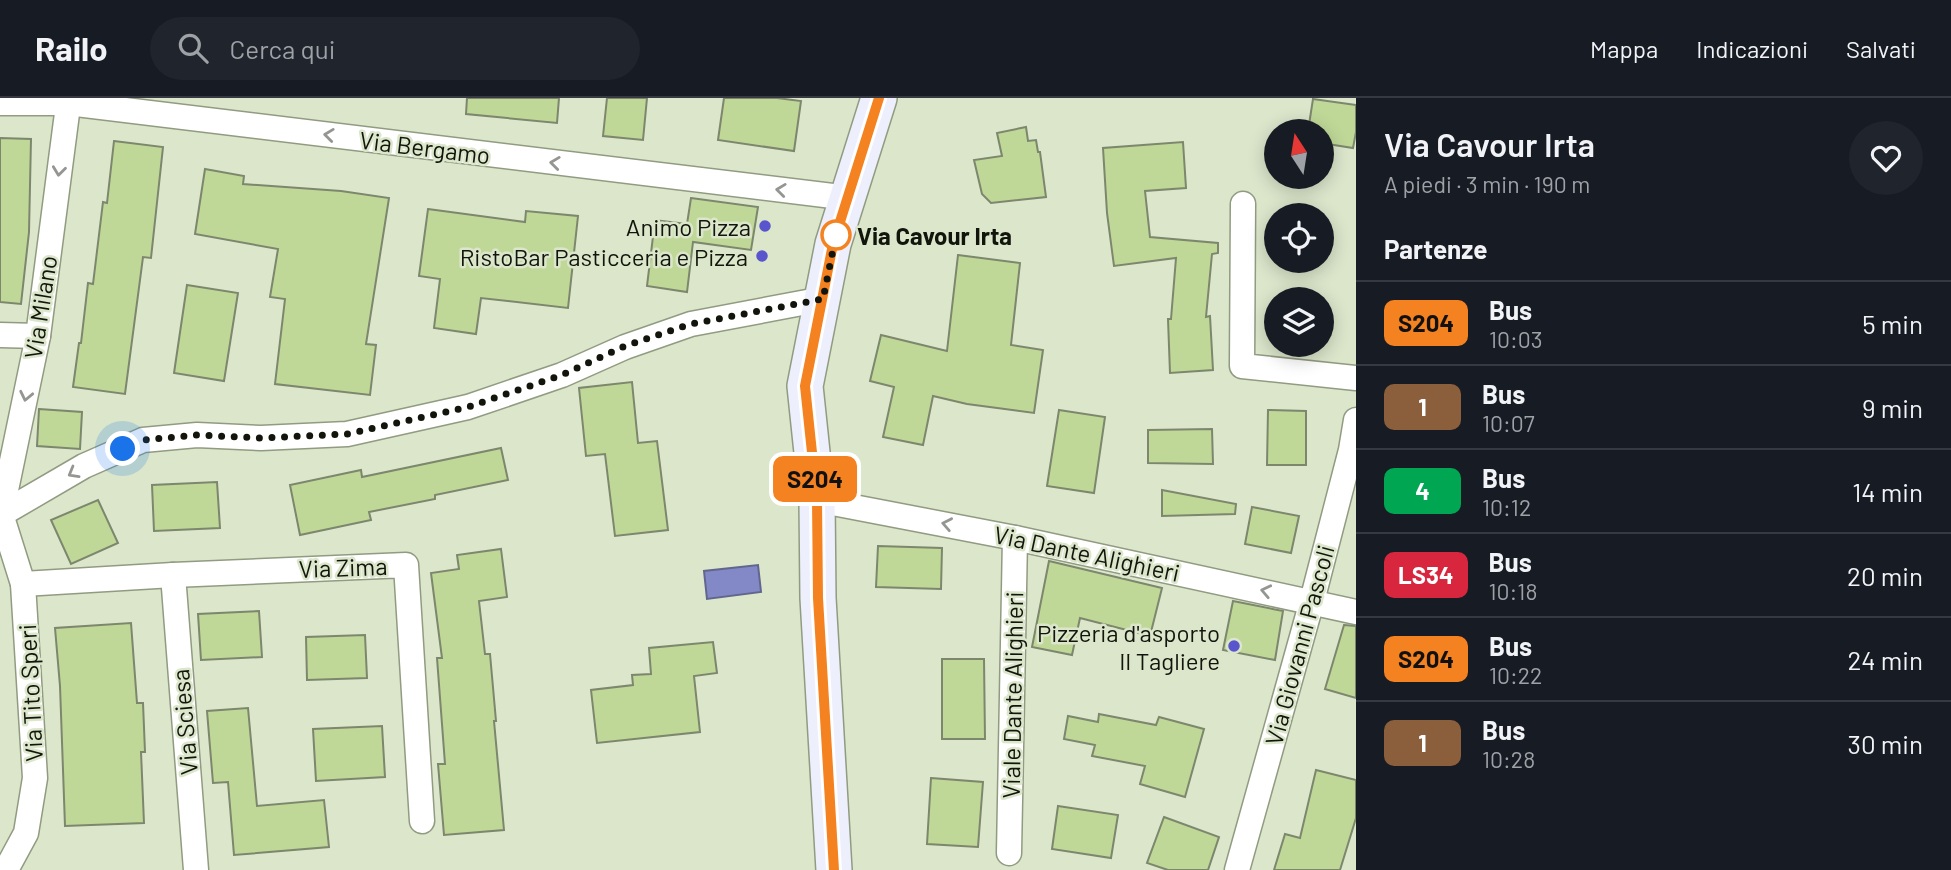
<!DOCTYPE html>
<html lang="it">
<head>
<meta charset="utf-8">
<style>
	body { margin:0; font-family:Barlow,sans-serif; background:#20242c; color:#f1f3f6; height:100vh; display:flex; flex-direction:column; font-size:26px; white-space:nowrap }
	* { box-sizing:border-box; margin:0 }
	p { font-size:23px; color:#9ea1a6 }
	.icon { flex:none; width:38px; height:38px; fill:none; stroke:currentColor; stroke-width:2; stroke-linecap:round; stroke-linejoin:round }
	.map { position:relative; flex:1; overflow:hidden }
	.side { display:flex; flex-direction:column; background:#171b24; width:595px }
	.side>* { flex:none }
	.badge { padding:0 14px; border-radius:10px; font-size:24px; line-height:46px }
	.needle { width:46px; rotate:348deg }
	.buttons { position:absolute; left:1264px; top:21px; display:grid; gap:14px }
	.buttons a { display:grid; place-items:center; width:70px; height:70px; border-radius:50%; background:#171b24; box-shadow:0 4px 18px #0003; font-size:35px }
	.you { position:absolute; width:35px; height:35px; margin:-18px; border:5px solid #fff; border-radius:50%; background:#1a73e8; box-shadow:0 0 0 10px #1a73e833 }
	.map>.badge { position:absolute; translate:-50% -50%; box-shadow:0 0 0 4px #fff }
	h2 { padding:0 28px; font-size:26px; line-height:63px }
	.round { display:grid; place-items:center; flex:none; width:74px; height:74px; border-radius:37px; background:#20242c }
	.overview { display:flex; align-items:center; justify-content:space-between; height:119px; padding:0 28px }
	h1 { font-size:33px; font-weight:600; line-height:52px }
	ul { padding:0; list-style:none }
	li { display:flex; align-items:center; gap:21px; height:84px; padding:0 28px; border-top:2px solid #363941 }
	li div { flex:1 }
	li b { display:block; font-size:26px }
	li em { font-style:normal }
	li .badge { min-width:77px; font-weight:700; text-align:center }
	header { display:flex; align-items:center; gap:42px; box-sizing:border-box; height:98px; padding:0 35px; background:#171b24; border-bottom:2px solid #363941 }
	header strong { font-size:33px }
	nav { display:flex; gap:38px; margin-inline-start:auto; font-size:24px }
	.search { width:490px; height:63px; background:#20242c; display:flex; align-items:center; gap:18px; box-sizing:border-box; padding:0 24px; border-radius:38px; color:#9ea1a6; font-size:26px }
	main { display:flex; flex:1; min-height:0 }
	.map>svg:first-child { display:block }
	.water { fill:#8389c6; stroke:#61668e; stroke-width:2 }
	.building { fill:#bfd897; stroke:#7d876e; stroke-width:2 }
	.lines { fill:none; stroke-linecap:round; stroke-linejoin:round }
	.street-casing { stroke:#919b81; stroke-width:27 }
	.secondary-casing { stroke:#919b81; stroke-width:38 }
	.street { stroke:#fff; stroke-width:24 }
	.secondary { stroke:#edeffc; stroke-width:35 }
	.oneway { stroke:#949692 }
	.line-casing { stroke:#fff; stroke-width:16 }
	.line { stroke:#f58220; stroke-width:10 }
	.walk { stroke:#12150c; stroke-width:7; stroke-dasharray:0 12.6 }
	.poi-dot { fill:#5855cd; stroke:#dbe6cb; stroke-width:2.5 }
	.stop-dot { fill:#fff; stroke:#f58220; stroke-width:3.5 }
	.labels { text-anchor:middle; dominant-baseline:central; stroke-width:5; stroke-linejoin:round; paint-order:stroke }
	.street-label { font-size:24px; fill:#12150c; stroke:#dbe6cb }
	.poi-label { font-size:24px; fill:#12150c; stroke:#dbe6cb; text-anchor:end }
	.stop-label { font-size:24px; font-weight:bold; fill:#12150c; stroke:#dbe6cb; text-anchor:start }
</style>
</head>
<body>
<header>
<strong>Railo</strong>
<div class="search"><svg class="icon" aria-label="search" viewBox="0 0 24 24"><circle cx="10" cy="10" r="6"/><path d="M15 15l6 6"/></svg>Cerca qui</div>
<nav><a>Mappa</a><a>Indicazioni</a><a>Salvati</a></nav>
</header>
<main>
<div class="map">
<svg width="1356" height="772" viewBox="0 0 1356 772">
	<rect width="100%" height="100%" fill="#dbe6cb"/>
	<path class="water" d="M758,467L761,494L707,501L704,473Z"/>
	<g class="building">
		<path d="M467,0H559L557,25L466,16Z"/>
		<path d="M607,0H647L643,42L603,38Z"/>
		<path d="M724,0H777L801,3L794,53L718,42Z"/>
		<path d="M1313,1L1356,7V34L1353,50L1321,45V33H1308Z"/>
		<path d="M1026,29L1028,43L1036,42L1038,54H1040L1046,99L991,105L982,96L974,62L1002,58L997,35Z"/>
		<path d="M0,40L31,41L29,134L21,206L0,204Z"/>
		<path d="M114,43L163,49L151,160L143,159L125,296L73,289L79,245H81L88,185L93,186L103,104L107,105Z"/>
		<path d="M1183,44L1186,90L1145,93L1150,139L1218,145V155L1212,156L1206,219L1210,218L1213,272L1170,275L1168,221H1171L1176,160L1114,168L1107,115L1103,50Z"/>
		<path d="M205,71L244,78L243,86L341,93L389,100L366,246L376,247L370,297L275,286L285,201L270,199L278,151L195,136Z"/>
		<path d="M691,100L758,109L751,152L693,144L687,194L647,188L655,122L687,126Z"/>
		<path d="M428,111L525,124L526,113L578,118L568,210L481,200L476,236L434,230L440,181L419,178Z"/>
		<path d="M958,157L1020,165L1011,247L1043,252L1034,315L967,306L933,298L923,347L883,339L894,289L870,283L881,237L947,253Z"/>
		<path d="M187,187L238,195L224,283L174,275Z"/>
		<path d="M632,284L638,345L657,343L668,432L615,438L605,356L586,358L579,290Z"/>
		<path d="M39,311L82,314L80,351L37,348Z"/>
		<path d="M1059,312L1105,319L1094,395L1047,388Z"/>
		<path d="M1268,312L1306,313V367H1267Z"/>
		<path d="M1212,331L1213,366L1148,365V332Z"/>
		<path d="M501,350L508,382L435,397V401L369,414L371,422L300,437L290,387L361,372L362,379Z"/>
		<path d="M217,384L220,430L154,433L152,387Z"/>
		<path d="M1162,392L1236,406L1235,416L1162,418Z"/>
		<path d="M98,402L118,445L71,466L51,422Z"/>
		<path d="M1252,409L1299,418L1291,455L1245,446Z"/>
		<path d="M878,448L942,450L941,491L876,489Z"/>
		<path d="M501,451L507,499L479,503L485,556H490L496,623H494L504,732L444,737L438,666H445L437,560H442L431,475L459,471L457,457Z"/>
		<path d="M1049,463L1162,490L1150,538L1080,520L1072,557L1032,549Z"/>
		<path d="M1233,503L1283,513L1275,562L1223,552Z"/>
		<path d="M259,513L262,559L201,562L198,516Z"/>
		<path d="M131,525L137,605H143L145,654H141L144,725L65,728L60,588L55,530Z"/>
		<path d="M1344,527L1356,528V600L1325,591Z"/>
		<path d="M365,537L367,580L307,582L306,539Z"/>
		<path d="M713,544L717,575L694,578L700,634L597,645L591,592L633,587L632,577L651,576L649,550Z"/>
		<path d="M942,561H984L985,641H942Z"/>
		<path d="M248,610L257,708L324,702L329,749L234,757L228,684L213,685L207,613Z"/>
		<path d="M1099,616L1156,627L1159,619L1204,631L1185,699L1140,686L1145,668L1092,658L1095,647L1064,641L1068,618L1098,624Z"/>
		<path d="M382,628L385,679L316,683L313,631Z"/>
		<path d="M1316,672L1356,682V720L1340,772H1274L1285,736L1300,740Z"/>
		<path d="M931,680L983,684L978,749L927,746Z"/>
		<path d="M1058,708L1118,717L1111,760L1052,751Z"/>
		<path d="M1164,719L1219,739L1208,772H1168L1147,765Z"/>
	</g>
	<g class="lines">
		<defs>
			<g id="street">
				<path d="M0,5H68L849,100"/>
				<path d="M1243,106L1242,268L1356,280"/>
				<path d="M0,237L38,238"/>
				<path d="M817,402L1015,440L1356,514"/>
				<path d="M0,417L84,368L143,342L197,337L261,340L347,336L468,309L562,277L625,249L691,226L823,201"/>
				<path d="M173,477L196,772"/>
				<path d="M23,486L173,477L406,467L422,723"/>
				<path d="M1009,755L1015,440"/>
				<path d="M6,772L26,735L35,680L23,486L1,416L38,238L69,0"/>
				<path d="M1237,772L1312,503L1351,352L1356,322"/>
			</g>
			<path id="secondary" d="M834,772L818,500L817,402L805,288L833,146L879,0"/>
		</defs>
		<use href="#street" class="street-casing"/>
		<use href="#secondary" class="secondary-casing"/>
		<use href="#street" class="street"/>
		<use href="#secondary" class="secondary"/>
	</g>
	<defs><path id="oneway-chevron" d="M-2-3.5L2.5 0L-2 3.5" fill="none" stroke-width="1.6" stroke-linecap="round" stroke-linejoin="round" transform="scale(1.75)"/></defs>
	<g class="oneway">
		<use href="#oneway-chevron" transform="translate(329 37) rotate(-173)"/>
		<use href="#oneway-chevron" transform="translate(555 65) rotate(-173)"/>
		<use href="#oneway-chevron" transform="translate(59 73) rotate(97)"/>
		<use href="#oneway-chevron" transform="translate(781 92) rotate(-173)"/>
		<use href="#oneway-chevron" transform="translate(26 298) rotate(102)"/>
		<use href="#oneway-chevron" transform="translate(73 375) rotate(150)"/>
		<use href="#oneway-chevron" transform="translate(947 426) rotate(-169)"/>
		<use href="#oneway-chevron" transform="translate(1266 493) rotate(-168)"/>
	</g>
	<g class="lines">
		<defs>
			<path id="line" d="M834,772L818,500L817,402L805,288L833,146L879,0"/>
		</defs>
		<use href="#line" class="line-casing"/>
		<use href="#line" class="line"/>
		<path class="walk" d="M123,351L143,342L197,337L261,340L347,336L468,309L562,277L625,248L691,226L823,201L836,137"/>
	</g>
	<g class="poi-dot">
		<circle cx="765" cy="128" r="7"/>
		<circle cx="762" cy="158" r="7"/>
		<circle cx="1234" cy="548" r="7"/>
	</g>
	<circle class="stop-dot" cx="836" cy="137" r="14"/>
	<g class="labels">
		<g class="street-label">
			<text transform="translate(425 49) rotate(7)">Via Bergamo</text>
			<text transform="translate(40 209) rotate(-81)">Via Milano</text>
			<text transform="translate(1087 455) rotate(12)">Via Dante Alighieri</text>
			<text transform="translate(343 469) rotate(-2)">Via Zima</text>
			<text transform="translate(1299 547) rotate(-75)">Via Giovanni Pascoli</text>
			<text transform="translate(30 595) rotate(-93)">Via Tito Speri</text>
			<text transform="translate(1012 597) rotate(-89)">Viale Dante Alighieri</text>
			<text transform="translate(184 624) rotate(-95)">Via Sciesa</text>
		</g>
		<g class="poi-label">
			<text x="751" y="128">Animo Pizza</text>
			<text x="748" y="158">RistoBar Pasticceria e Pizza</text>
			<text x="1220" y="534">Pizzeria d'asporto<tspan x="1220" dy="28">Il Tagliere</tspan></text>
		</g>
		<g class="stop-label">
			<text x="857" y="137">Via Cavour Irta</text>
		</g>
	</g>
</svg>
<div class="buttons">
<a><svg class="needle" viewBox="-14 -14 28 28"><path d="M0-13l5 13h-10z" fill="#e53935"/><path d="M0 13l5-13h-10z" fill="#9ea1a6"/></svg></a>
<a><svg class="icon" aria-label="locate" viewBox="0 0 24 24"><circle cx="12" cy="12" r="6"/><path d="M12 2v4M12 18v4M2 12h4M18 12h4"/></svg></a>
<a><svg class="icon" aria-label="layers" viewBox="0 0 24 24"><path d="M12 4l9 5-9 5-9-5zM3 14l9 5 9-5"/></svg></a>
</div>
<div class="you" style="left:123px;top:351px"></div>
<b class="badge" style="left:815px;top:381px;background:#f58220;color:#111">S204</b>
</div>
<section class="side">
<div class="overview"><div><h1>Via Cavour Irta</h1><p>A piedi · 3 min · 190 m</p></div><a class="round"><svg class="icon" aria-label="heart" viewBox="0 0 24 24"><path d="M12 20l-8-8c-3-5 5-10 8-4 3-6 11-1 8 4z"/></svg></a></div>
<h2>Partenze</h2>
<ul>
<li><span class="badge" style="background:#f58220;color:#111">S204</span><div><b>Bus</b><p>10:03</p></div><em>5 min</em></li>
<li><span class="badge" style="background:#8b5e3c;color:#fff">1</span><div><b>Bus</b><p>10:07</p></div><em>9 min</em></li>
<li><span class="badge" style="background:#00a651;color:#fff">4</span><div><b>Bus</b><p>10:12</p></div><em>14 min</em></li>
<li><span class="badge" style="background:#d7263d;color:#fff">LS34</span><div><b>Bus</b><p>10:18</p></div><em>20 min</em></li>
<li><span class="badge" style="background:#f58220;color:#111">S204</span><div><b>Bus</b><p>10:22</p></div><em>24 min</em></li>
<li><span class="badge" style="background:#8b5e3c;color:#fff">1</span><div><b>Bus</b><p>10:28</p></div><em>30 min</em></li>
</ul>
</section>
</main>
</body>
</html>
